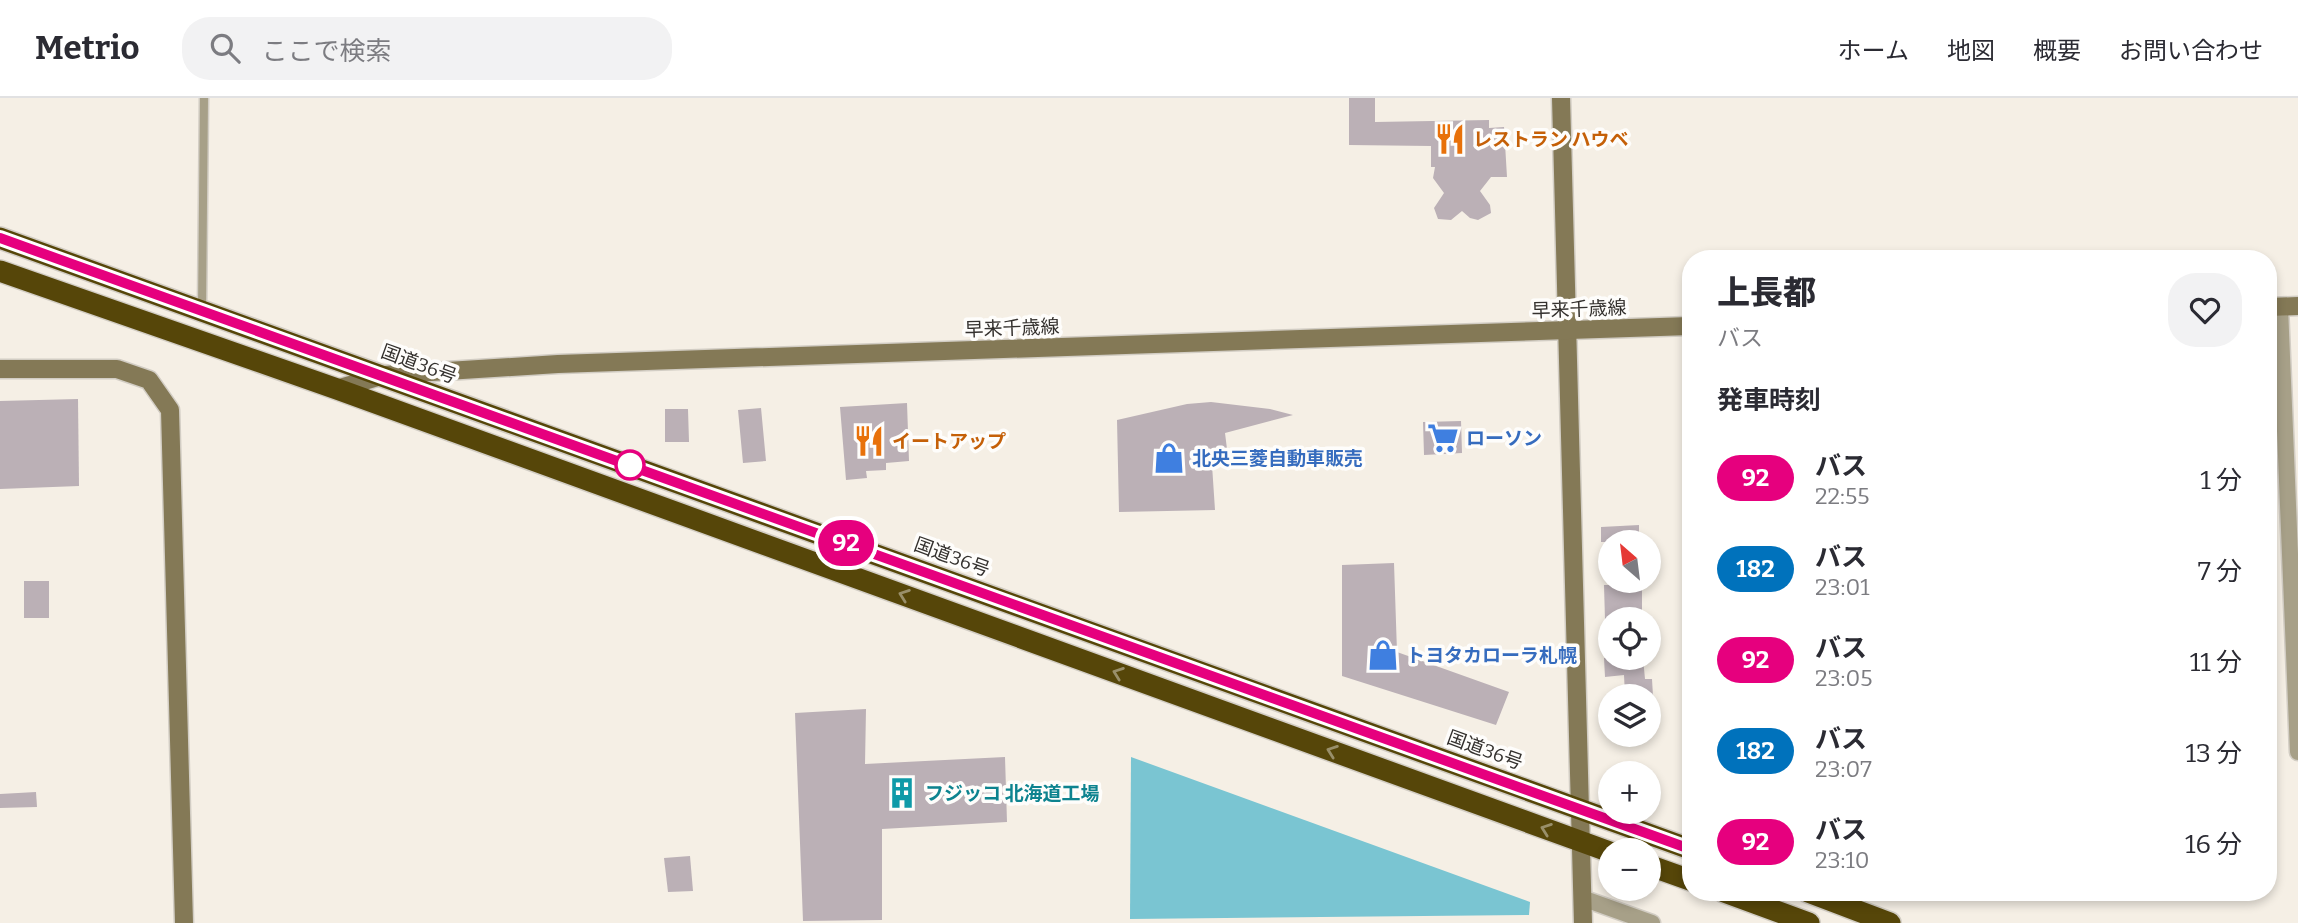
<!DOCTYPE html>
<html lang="ja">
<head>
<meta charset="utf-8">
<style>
	body { margin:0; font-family:Bitter,"Noto Sans JP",serif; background:#f2f2f3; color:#2b2b33; height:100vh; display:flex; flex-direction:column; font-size:26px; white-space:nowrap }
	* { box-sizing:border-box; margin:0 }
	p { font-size:23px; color:#7c7c81 }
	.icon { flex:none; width:38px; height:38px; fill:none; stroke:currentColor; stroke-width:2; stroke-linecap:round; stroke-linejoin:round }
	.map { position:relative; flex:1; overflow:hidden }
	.panel { position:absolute; left:1682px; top:152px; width:595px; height:651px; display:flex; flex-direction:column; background:#fff; border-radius:28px; box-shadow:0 4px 10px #0003 }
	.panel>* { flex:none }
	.badge { padding:0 14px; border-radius:23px; font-size:24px; line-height:46px }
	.needle { width:46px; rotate:332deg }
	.controls { position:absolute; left:1598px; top:432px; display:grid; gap:14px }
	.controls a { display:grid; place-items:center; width:63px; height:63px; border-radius:50%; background:#fff; box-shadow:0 4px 10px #0003; font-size:35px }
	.map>.badge { position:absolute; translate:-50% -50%; box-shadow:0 0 0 4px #fff }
	h2 { padding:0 35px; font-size:26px; line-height:63px }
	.round { display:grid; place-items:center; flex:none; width:74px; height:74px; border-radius:28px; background:#f2f2f3 }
	.overview { display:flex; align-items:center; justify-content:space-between; height:119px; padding:0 35px }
	h1 { font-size:33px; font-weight:800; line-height:52px }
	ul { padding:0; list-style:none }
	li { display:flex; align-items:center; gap:21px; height:91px; padding:0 35px }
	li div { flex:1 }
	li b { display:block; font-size:26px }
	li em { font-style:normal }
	li .badge { min-width:77px; font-weight:700; text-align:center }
	header { display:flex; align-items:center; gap:42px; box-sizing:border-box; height:98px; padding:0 35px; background:#fff; border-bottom:2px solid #e1e1e2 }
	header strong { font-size:33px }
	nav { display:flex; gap:38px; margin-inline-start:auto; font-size:24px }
	.search { width:490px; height:63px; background:#f2f2f3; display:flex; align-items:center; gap:18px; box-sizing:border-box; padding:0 24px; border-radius:28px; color:#7c7c81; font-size:26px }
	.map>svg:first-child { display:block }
	.water { fill:#7ac5d2 }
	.building { fill:#bbb0b6 }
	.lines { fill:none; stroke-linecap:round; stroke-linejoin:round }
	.lane-casing { stroke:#d2cdc4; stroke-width:11 }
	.street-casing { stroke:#d2cdc4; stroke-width:19 }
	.secondary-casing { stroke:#d2cdc4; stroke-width:21 }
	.highway-casing { stroke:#d2cdc4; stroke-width:24 }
	.lane { stroke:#a7a088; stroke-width:8 }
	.street { stroke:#a7a088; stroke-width:16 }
	.secondary { stroke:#847956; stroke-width:18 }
	.highway { stroke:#564609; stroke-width:21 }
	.oneway { stroke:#998f6a }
	.line-casing { stroke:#fff; stroke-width:16 }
	.line { stroke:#e6007e; stroke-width:10 }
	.stop-dot { fill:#fff; stroke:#e6007e; stroke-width:3.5 }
	.labels { text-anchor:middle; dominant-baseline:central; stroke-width:7; stroke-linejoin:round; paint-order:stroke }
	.food-label { font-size:19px; font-weight:bold; fill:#c56008; stroke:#fefdfb; text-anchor:start }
	.street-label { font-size:19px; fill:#34312e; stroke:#fefdfb }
	.shop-label { font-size:19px; font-weight:bold; fill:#366cbe; stroke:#fefdfb; text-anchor:start }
	.culture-label { font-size:19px; font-weight:bold; fill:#0d838f; stroke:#fefdfb; text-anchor:start }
</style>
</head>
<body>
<header>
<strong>Metrio</strong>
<div class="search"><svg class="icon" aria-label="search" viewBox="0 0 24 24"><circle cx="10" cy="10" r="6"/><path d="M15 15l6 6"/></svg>ここで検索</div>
<nav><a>ホーム</a><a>地図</a><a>概要</a><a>お問い合わせ</a></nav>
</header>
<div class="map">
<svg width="2298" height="825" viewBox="0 0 2298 825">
	<rect width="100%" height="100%" fill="#f5efe5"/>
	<path class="water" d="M1131,659L1530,804L1529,817L1130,821Z"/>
	<g class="building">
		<path d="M1349,0H1375V24L1489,22V30L1504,29L1507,79H1491L1480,93L1490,107L1491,115L1478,122L1470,120L1462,113L1451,122L1438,121L1434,110L1444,95L1433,80L1435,69H1431V48L1349,47Z"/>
		<path d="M78,301L79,388L0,391V303Z"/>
		<path d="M1211,304L1270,311L1293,317L1225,335L1227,351L1211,352L1215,412L1119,414L1117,322L1187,306Z"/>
		<path d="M907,305L909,363L886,365V372L866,373L867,380L846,382L840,309Z"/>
		<path d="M761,310L766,363L743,365L738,312Z"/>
		<path d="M665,311H688L689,344H665Z"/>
		<path d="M1461,323L1462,355L1424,357L1423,324Z"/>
		<path d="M1639,427V444H1601V429Z"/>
		<path d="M1394,465L1397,554L1509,594L1496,627L1342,578V467Z"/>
		<rect x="24" y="483" width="25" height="37"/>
		<path d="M1604,487H1642V522H1605Z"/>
		<path d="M1604,560H1643L1645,581H1652L1653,598H1625L1624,577L1605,579Z"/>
		<path d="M866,611L865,666L1005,659L1007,724L882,731V822L803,823L795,615Z"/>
		<path d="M36,694L37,709L0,710V696Z"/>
		<path d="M690,758L693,793L668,794L664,760Z"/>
	</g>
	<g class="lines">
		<defs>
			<path id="lane" d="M202,212L204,0"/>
			<g id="street">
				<path d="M2280,209L2298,654"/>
				<path d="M1582,800L1652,825"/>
			</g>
			<g id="secondary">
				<path d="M1561,0L1583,825"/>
				<path d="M2268,209L2298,208"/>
				<path d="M0,271H117L149,282L170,312L184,825"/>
				<path d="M337,291L384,277L558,266L1690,228"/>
			</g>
			<g id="highway">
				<path d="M0,140L1690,751"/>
				<path d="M0,173L337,291L1610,754"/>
				<path d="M1648,767L1690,782"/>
				<path d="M1724,794L1809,825"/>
				<path d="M1808,794L1890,825"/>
			</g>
		</defs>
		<use href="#lane" class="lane-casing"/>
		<use href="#street" class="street-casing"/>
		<use href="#secondary" class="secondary-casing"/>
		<use href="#highway" class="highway-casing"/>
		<use href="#lane" class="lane"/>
		<use href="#street" class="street"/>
		<use href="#secondary" class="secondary"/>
		<use href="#highway" class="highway"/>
	</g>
	<defs><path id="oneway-chevron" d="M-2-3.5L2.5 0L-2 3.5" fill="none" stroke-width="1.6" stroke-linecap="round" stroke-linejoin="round" transform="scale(1.75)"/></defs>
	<g class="oneway">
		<use href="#oneway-chevron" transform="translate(904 497) rotate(-160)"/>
		<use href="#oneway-chevron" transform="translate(1118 575) rotate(-160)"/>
		<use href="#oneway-chevron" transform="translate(1332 653) rotate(-160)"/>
		<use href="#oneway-chevron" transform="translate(1546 731) rotate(-160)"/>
	</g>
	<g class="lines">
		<defs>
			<path id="line" d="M0,140L1690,751"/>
		</defs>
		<use href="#line" class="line-casing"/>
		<use href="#line" class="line"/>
	</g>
	<defs>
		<symbol id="restaurant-bare" viewBox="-9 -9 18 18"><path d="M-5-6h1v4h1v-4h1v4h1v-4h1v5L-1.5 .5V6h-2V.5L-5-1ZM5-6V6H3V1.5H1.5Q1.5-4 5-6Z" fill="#e8710a" stroke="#fefdfb" stroke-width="2.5" paint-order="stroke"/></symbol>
		<symbol id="supermarket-bare" viewBox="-9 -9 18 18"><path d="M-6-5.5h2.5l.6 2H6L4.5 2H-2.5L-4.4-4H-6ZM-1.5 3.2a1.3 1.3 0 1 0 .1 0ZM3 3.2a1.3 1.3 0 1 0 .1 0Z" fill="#3f7fe0" stroke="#fefdfb" stroke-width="2.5" paint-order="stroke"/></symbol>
		<symbol id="shop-bare" viewBox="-9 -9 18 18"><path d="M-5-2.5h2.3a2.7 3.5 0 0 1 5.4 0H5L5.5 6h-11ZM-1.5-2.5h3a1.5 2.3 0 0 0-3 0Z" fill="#3f7fe0" stroke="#fefdfb" stroke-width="2.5" paint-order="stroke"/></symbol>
		<symbol id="building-bare" viewBox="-9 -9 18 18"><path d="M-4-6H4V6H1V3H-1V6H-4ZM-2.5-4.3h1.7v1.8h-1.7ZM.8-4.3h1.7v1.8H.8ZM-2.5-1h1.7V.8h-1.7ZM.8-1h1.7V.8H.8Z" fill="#0f9aa8" stroke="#fefdfb" stroke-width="2.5" paint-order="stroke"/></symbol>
	</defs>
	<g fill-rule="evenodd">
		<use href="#restaurant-bare" x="1428" y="19" width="44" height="44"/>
		<use href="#supermarket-bare" x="1421" y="318" width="44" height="44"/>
		<use href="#restaurant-bare" x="847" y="321" width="44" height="44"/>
		<use href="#shop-bare" x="1147" y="338" width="44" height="44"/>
		<use href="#shop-bare" x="1361" y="535" width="44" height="44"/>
		<use href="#building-bare" x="880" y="673" width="44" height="44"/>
	</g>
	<circle class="stop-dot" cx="630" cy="367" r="14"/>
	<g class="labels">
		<g class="food-label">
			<text x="1473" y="41">レストラン ハウベ</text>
			<text x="892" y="343">イートアップ</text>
		</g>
		<g class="street-label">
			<text transform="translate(1579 211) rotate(-2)">早来千歳線</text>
			<text transform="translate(1012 230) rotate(-2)">早来千歳線</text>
			<text transform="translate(419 266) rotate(20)">国道36号</text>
			<text transform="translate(952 459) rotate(20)">国道36号</text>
			<text transform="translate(1485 652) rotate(20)">国道36号</text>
		</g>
		<g class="shop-label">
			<text x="1466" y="340">ローソン</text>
			<text x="1192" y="360">北央三菱自動車販売</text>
			<text x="1406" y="557">トヨタカローラ札幌</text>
		</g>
		<g class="culture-label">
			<text x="925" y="695">フジッコ 北海道工場</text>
		</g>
	</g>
</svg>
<div class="controls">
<a><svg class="needle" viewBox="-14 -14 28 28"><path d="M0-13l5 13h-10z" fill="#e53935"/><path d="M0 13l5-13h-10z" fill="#7c7c81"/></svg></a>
<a><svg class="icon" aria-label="locate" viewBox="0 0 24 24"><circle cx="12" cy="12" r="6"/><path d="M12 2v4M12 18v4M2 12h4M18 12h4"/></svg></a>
<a><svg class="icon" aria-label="layers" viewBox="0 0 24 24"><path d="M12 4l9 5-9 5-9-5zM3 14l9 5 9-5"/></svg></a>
<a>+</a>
<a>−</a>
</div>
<b class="badge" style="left:846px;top:445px;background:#e6007e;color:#fff">92</b>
<section class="panel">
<div class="overview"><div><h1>上長都</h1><p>バス</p></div><a class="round"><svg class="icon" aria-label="heart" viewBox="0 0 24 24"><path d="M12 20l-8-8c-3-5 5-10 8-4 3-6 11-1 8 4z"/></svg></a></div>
<h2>発車時刻</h2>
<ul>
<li><span class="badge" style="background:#e6007e;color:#fff">92</span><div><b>バス</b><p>22:55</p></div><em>1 分</em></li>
<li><span class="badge" style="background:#0072bc;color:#fff">182</span><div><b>バス</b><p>23:01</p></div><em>7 分</em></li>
<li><span class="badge" style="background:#e6007e;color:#fff">92</span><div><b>バス</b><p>23:05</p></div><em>11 分</em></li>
<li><span class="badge" style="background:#0072bc;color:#fff">182</span><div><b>バス</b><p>23:07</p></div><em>13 分</em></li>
<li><span class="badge" style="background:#e6007e;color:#fff">92</span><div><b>バス</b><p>23:10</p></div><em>16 分</em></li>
</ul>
</section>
</div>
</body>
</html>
